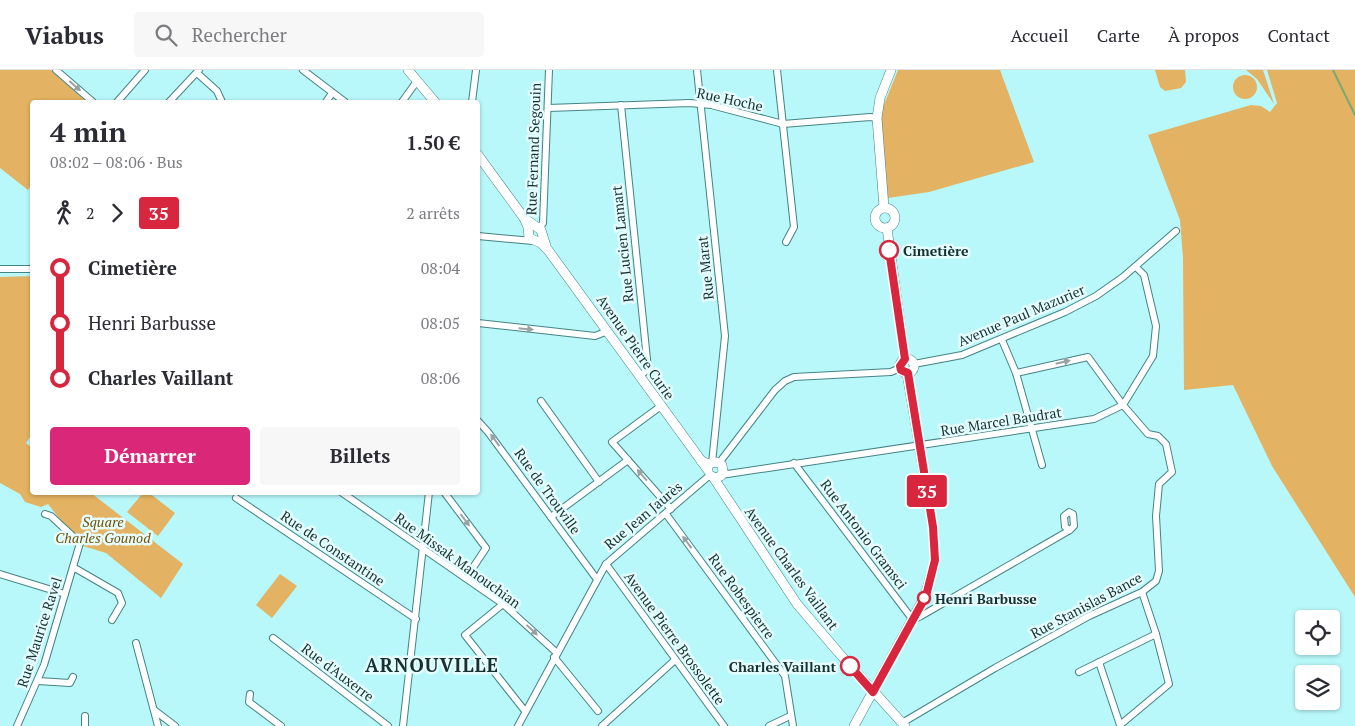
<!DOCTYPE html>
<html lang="fr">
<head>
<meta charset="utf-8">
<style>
	body { margin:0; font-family:"PT Serif",serif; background:#f7f7f7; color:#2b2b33; height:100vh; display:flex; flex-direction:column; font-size:19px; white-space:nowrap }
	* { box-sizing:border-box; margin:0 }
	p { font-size:16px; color:#7c7c81 }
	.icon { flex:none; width:28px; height:28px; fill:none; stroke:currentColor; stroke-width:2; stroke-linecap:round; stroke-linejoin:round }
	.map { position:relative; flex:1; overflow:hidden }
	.details { position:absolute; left:30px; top:30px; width:450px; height:395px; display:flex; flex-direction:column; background:#fff; border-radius:5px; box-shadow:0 1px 4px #0004 }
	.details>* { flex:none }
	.badge { padding:0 10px; border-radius:4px; font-size:18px; line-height:32px }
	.fabs { position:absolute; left:1295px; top:540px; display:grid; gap:10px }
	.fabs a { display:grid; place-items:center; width:45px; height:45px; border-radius:5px; background:#fff; box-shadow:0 1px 4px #0004; font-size:25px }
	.map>.badge { position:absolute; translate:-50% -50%; box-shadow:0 0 0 2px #fff }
	.legs { display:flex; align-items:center; gap:8px; height:55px; padding:0 20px; font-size:16px }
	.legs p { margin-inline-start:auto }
	.summary { display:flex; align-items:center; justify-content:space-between; height:85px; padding:0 20px }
	h1 { font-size:28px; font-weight:600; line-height:38px }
	.button { display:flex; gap:10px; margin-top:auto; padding:10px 20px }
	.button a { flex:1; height:58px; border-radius:5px; background:#db2777; color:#fff; font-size:20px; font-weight:600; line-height:58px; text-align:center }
	.button a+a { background:#f7f7f7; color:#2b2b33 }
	ul { padding:0 20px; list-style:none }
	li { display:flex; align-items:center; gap:18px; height:55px; font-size:19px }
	li i { display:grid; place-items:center; width:8px; height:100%; margin:0 6px; background:currentColor }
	li i::after { content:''; width:12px; height:12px; margin:-6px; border:4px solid; border-radius:50%; background:#fff }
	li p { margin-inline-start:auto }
	li:first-child i { background:linear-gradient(#0000 50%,currentColor 0) }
	li:last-child i { background:linear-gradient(currentColor 50%,#0000 0) }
	header { display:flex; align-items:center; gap:30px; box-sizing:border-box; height:70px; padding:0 25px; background:#fff; border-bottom:1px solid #e1e1e2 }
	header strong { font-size:24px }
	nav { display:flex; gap:28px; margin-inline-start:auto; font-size:18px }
	.search { width:350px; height:45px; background:#f7f7f7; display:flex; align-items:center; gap:12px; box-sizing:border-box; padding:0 18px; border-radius:5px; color:#7c7c81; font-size:19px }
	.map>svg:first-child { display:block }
	.green { fill:#e3b262 }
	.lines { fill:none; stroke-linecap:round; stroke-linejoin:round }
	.stream { stroke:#78aa71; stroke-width:2 }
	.street-casing { stroke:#458384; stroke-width:8 }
	.secondary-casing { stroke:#458384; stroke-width:10 }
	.street { stroke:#fff; stroke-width:6 }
	.secondary { stroke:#fff; stroke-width:9 }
	.oneway { fill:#97a2a3 }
	.line-1-casing { stroke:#fff; stroke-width:11 }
	.line-1 { stroke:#d7263d; stroke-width:8 }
	.stop-1-dot { fill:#fff; stroke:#d7263d; stroke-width:2.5 }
	.labels { text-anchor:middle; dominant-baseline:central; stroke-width:5; stroke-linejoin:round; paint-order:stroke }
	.street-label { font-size:14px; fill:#173132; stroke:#e5fdfe }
	.stop-label { font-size:14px; font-weight:bold; fill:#173132; stroke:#e5fdfe; text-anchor:start }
	.park-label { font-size:14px; font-style:italic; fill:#744f04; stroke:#e5fdfe }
	.district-label { font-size:19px; font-weight:bold; letter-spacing:1px; fill:#173132; stroke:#e5fdfe }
</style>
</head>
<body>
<header>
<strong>Viabus</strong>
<div class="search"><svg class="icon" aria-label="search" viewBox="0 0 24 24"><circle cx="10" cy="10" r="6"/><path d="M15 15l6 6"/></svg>Rechercher</div>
<nav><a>Accueil</a><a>Carte</a><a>À propos</a><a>Contact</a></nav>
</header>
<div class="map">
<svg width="1355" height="656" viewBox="0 0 1355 656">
	<rect width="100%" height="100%" fill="#b8f8fa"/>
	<g class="green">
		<path d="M0,0H51L87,32H32V114L28,120L0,98Z"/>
		<path d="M898,0H1000L1034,92L929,122L888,128L881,42Z"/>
		<path d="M1155,0H1185L1186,12L1181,18L1165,21L1160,17Z"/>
		<path d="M1246,0H1263L1274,34L1257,9Z"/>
		<path d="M1267,0H1355V527L1272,396L1233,315L1184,320L1183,188L1180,150L1148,65L1251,35L1261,36L1270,42L1277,33Z"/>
		<circle cx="1245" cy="17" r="12"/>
		<path d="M32,206V364L26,373L32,378V422L91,423L183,494L161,528L106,483L83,476L84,471L65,456L48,434L41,437L25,432L20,424L0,413V207Z"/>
		<path d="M148,422L175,443L158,466L127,442L143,423Z"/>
		<path d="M280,504L297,516L272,548L256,535Z"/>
	</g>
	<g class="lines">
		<path class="stream" d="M1333,0L1355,45"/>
		<defs>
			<g id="street">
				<path d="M56,0L93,32"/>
				<path d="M303,0L345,32"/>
				<path d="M697,0L725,266L712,393"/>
				<path d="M777,0L794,157L786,172"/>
				<path d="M197,3L217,21L222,32"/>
				<path d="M117,32L145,0"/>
				<path d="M169,32L199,0"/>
				<path d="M326,32L332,23"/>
				<path d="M402,32L417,11"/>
				<path d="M472,32L476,0"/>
				<path d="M621,35L648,299L640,306"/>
				<path d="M548,38L690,33L711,35L783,54L870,47L877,48"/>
				<path d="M539,159L543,153L549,0"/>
				<path d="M478,166L533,171"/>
				<path d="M0,199H32"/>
				<path d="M478,253L595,266L608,261"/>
				<path d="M1002,270L1016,303L1042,395"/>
				<path d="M914,294L962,285L1065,242L1096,226L1123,207L1176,161"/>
				<path d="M541,331L599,412"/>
				<path d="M661,336L612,372L671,439"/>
				<path d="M478,351L488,362L596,508"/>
				<path d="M719,393L775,320L785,311L794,307L891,302L900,298"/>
				<path d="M794,393L913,550L921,546L1070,460L1074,456L1073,444L1069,442L1064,446L1065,457L1070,460"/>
				<path d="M721,405L1094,349L1123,335L1153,286L1156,256L1144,205L1136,197"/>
				<path d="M341,422L503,534L557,583"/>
				<path d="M444,422L486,478L466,508"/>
				<path d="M236,428L416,549"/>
				<path d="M666,444L785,606L793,656"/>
				<path d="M551,447L628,390"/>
				<path d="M606,494L724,656"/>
				<path d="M73,497L118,523L122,533L112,550"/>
				<path d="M0,504L65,524"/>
				<path d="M503,534L465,565L525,641"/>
				<path d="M273,568L388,656"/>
				<path d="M136,573L158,656"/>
				<path d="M554,587L598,641"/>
				<path d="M1099,592L1120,655L1169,614L1156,564L1142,522"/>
				<path d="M1079,602L1156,564"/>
				<path d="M38,611L70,613L73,607"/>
				<path d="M250,624L249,632L281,656"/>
				<path d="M154,640L175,656"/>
				<path d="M85,646V656"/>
				<path d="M902,653L995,598L1089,546L1142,522L1156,511L1159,501L1156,446L1159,414L1172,402L1166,374L1158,366L1148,364L1123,335L1088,287L1016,303"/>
				<path d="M17,656L44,595L80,473L51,446L45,444"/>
				<path d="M403,656L429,422"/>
				<path d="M518,656L606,494L710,405"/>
				<path d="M602,656L675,590"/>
				<path d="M769,656L790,646"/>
			</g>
			<g id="secondary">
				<path d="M408,0L435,32"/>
				<path d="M478,85L524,148L541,160L546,176"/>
				<path d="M884,137L877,48L880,28L891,0"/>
				<circle cx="885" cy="148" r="10"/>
				<path d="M524,148L528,157L529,168L541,173L548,180L708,400"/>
				<path d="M887,158L905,289"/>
				<circle cx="907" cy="296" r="7"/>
				<path d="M701,391L709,394L717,392L722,395L723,401L721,406L715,408L710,405"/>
				<path d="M713,407L797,534L838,582L905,656"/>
				<path d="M854,656L925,526L935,491L933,457L907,303"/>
			</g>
		</defs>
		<use href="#street" class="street-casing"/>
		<use href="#secondary" class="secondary-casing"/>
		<use href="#street" class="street"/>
		<use href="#secondary" class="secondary"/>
	</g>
	<defs><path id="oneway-solid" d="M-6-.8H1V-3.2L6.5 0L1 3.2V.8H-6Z" transform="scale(1.25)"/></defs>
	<g class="oneway">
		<use href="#oneway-solid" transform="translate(75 16) rotate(41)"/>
		<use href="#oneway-solid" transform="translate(526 259) rotate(6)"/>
		<use href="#oneway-solid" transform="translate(1063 292) rotate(-13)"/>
		<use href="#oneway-solid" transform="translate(495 370) rotate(-126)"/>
		<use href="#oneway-solid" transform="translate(642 405) rotate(-131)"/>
		<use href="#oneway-solid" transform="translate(465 450) rotate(53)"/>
		<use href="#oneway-solid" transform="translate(687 472) rotate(-126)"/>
		<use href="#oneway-solid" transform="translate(532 560) rotate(43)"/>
	</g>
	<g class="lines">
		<defs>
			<path id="line-1" d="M850,596L873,622L926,526L935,490L933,457L908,303L901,300L900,296L905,289L889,180"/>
		</defs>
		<use href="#line-1" class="line-1-casing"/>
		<use href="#line-1" class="line-1"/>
	</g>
	<g class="stop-1-dot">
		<circle cx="889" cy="180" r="9"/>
		<circle cx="924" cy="528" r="6"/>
		<circle cx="850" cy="596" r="9"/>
	</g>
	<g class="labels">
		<g class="street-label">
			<text transform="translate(730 29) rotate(12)">Rue Hoche</text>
			<text transform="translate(533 79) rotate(-88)">Rue Fernand Segouin</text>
			<text transform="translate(622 174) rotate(-96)">Rue Lucien Lamart</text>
			<text transform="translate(705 198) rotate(-96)">Rue Marat</text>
			<text transform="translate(1021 245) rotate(-23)">Avenue Paul Mazurier</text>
			<text transform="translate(636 277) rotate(55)">Avenue Pierre Curie</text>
			<text transform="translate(1001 351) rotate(-9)">Rue Marcel Baudrat</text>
			<text transform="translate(548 421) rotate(54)">Rue de Trouville</text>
			<text transform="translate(643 445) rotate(-40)">Rue Jean Jaurès</text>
			<text transform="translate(864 464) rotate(53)">Rue Antonio Gramsci</text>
			<text transform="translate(333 478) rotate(34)">Rue de Constantine</text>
			<text transform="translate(458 490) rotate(36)">Rue Missak Manouchian</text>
			<text transform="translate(792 498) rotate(54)">Avenue Charles Vaillant</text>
			<text transform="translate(742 526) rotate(54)">Rue Robespierre</text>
			<text transform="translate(1086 535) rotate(-28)">Rue Stanislas Bance</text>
			<text transform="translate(39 562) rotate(-72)">Rue Maurice Ravel</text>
			<text transform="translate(675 568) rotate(54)">Avenue Pierre Brossolette</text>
			<text transform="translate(338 602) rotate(37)">Rue d'Auxerre</text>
		</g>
		<g class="stop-label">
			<text x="903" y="180">Cimetière</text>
			<text x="935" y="528">Henri Barbusse</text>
			<text x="836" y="596" text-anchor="end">Charles Vaillant</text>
		</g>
		<g class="park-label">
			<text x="103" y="451">Square<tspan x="103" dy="16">Charles Gounod</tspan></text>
		</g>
		<g class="district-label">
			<text x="432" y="594">ARNOUVILLE</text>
		</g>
	</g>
</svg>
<div class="fabs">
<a><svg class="icon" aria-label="locate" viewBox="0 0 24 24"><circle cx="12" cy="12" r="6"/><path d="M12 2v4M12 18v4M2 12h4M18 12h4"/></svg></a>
<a><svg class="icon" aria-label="layers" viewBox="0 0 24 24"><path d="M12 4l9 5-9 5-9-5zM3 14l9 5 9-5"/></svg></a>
</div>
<b class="badge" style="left:927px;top:421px;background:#d7263d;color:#fff">35</b>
<section class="details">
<div class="summary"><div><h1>4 min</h1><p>08:02 – 08:06 · Bus</p></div><b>1.50 €</b></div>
<div class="legs"><svg class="icon" aria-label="walk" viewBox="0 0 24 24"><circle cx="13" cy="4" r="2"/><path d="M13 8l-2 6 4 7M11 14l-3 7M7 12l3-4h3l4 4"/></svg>2<svg class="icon" aria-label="forward" viewBox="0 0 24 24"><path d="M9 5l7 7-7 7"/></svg><b class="badge" style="background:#d7263d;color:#fff">35</b><p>2 arrêts</p></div>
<ul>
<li><i style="color:#d7263d"></i><b>Cimetière</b><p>08:04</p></li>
<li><i style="color:#d7263d"></i><span>Henri Barbusse</span><p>08:05</p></li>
<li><i style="color:#d7263d"></i><b>Charles Vaillant</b><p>08:06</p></li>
</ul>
<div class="button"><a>Démarrer</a><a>Billets</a></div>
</section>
</div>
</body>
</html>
